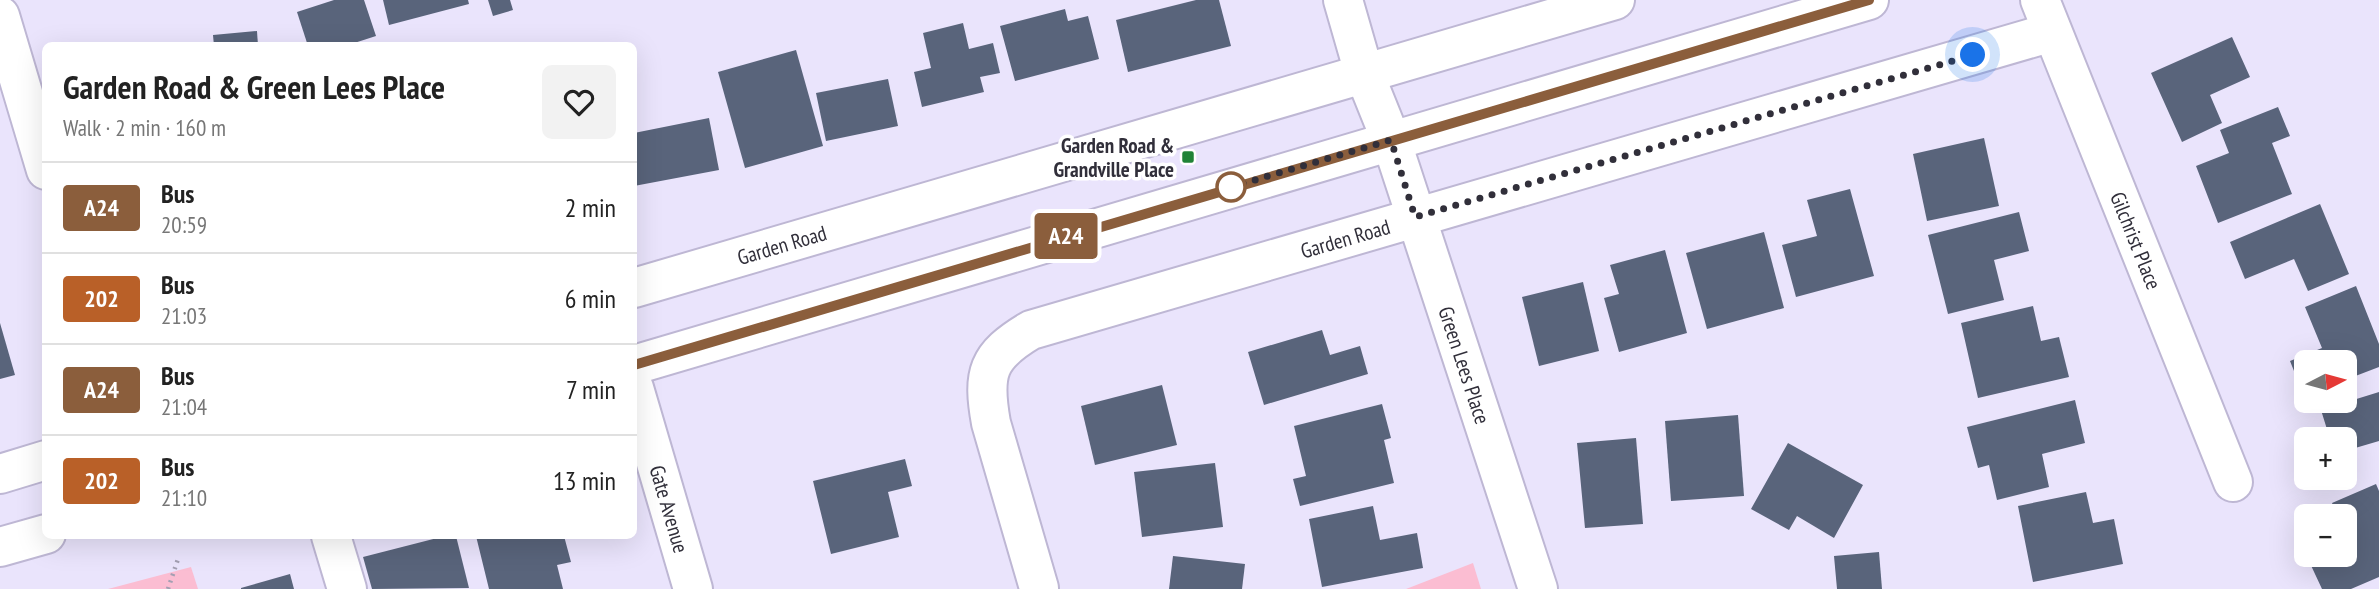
<!DOCTYPE html>
<html lang="en">
<head>
<meta charset="utf-8">
<style>
	body { margin:0; font-family:"PT Sans Narrow",sans-serif; background:#f2f2f2; color:#222; height:100vh; display:flex; flex-direction:column; font-size:26px; white-space:nowrap }
	* { box-sizing:border-box; margin:0 }
	p { font-size:23px; color:#767676 }
	.icon { flex:none; width:38px; height:38px; fill:none; stroke:currentColor; stroke-width:2; stroke-linecap:round; stroke-linejoin:round }
	.map { position:relative; flex:1; overflow:hidden }
	.drawer { position:absolute; left:42px; top:42px; width:595px; height:497px; display:flex; flex-direction:column; background:#fff; border-radius:10px; box-shadow:0 7px 28px #0002 }
	.drawer>* { flex:none }
	.badge { padding:0 14px; border-radius:5px; font-size:24px; line-height:46px }
	.needle { width:46px; rotate:84deg }
	.buttons { position:absolute; left:2294px; top:350px; display:grid; gap:14px }
	.buttons a { display:grid; place-items:center; width:63px; height:63px; border-radius:10px; background:#fff; box-shadow:0 7px 28px #0002; font-size:35px }
	.you { position:absolute; width:35px; height:35px; margin:-18px; border:5px solid #fff; border-radius:50%; background:#1a73e8; box-shadow:0 0 0 10px #1a73e833 }
	.map>.badge { position:absolute; translate:-50% -50%; box-shadow:0 0 0 4px #fff }
	.round { display:grid; place-items:center; flex:none; width:74px; height:74px; border-radius:10px; background:#f2f2f2 }
	.head { display:flex; align-items:center; justify-content:space-between; height:119px; padding:0 21px }
	h1 { font-size:33px; font-weight:600; line-height:52px }
	ul { padding:0; list-style:none }
	li { display:flex; align-items:center; gap:21px; height:91px; padding:0 21px; border-top:2px solid #e0e0e0 }
	li div { flex:1 }
	li b { display:block; font-size:26px }
	li em { font-style:normal }
	li .badge { min-width:77px; font-weight:700; text-align:center }
	.map>svg:first-child { display:block }
	.green { fill:#fbbdd2 }
	.building { fill:#59647b }
	.lines { fill:none; stroke-linecap:round; stroke-linejoin:round }
	.minor-casing { stroke:#beb7d4; stroke-width:42 }
	.path { stroke:#a39fb2; stroke-width:4.5; stroke-dasharray:2 5; stroke-linecap:butt }
	.minor { stroke:#fff; stroke-width:38 }
	.line-casing { stroke:#fff; stroke-width:16 }
	.line { stroke:#8b5e3c; stroke-width:10 }
	.walk { stroke:#312f3a; stroke-width:7; stroke-dasharray:0 12.6 }
	.poi-dot { fill:#208337; stroke:#fff; stroke-width:2.5 }
	.stop-dot { fill:#fff; stroke:#8b5e3c; stroke-width:3.5 }
	.labels { text-anchor:middle; dominant-baseline:central; stroke-width:7; stroke-linejoin:round; paint-order:stroke }
	.poi-label { font-size:21px; font-weight:bold; fill:#312f3a; stroke:#fff; text-anchor:end }
	.street-label { font-size:21px; fill:#312f3a; stroke:#fff }
</style>
</head>
<body>
<div class="map">
<svg width="2379" height="589" viewBox="0 0 2379 589">
	<rect width="100%" height="100%" fill="#eae4fc"/>
	<g class="green">
		<path d="M1473,563L1481,589H1406Z"/>
		<path d="M191,567L198,589H108Z"/>
	</g>
	<g class="building">
		<path d="M334,0H364L376,36L345,46H308L297,12Z"/>
		<path d="M383,0H468L469,4L389,25Z"/>
		<path d="M488,0H510L513,10L493,16Z"/>
		<path d="M1196,0H1219L1231,46L1128,72L1116,20Z"/>
		<path d="M1065,9L1068,21L1088,16L1099,59L1015,81L1000,26Z"/>
		<path d="M963,23L969,49L993,43L1000,73L980,77L984,92L922,107L914,72L931,68L923,33Z"/>
		<path d="M257,31L258,46H214L213,35Z"/>
		<path d="M2232,37L2250,77L2210,95L2222,123L2182,142L2151,73Z"/>
		<path d="M796,50L823,146L745,168L718,72Z"/>
		<path d="M888,79L898,126L826,141L816,93Z"/>
		<path d="M2278,107L2290,136L2272,143L2292,194L2218,223L2196,166L2229,153L2220,130Z"/>
		<path d="M709,118L719,170L634,186V133Z"/>
		<path d="M1984,138L1999,206L1927,221L1913,154Z"/>
		<path d="M1850,189L1874,276L1796,297L1782,245L1817,236L1807,200Z"/>
		<path d="M2320,204L2349,274L2308,291L2294,259L2245,279L2230,242Z"/>
		<path d="M2019,212L2029,251L1994,260L2004,300L1948,314L1928,235Z"/>
		<path d="M1764,232L1784,308L1707,329L1686,253Z"/>
		<path d="M1665,250L1687,333L1619,352L1604,298L1619,294L1610,265Z"/>
		<path d="M1583,282L1599,351L1539,366L1522,297Z"/>
		<path d="M2356,286L2379,344V367L2345,380V362H2306V395L2304,396L2290,361L2322,348L2305,307Z"/>
		<path d="M2033,306L2041,341L2059,337L2069,377L1978,398L1961,323Z"/>
		<path d="M0,323L15,375L0,379Z"/>
		<path d="M1322,330L1330,355L1360,346L1368,374L1264,405L1248,352Z"/>
		<path d="M1162,385L1177,445L1095,465L1081,406Z"/>
		<path d="M2379,392V441L2345,451V439H2330L2321,410Z"/>
		<path d="M2075,400L2085,443L2042,454L2049,487L1997,500L1989,465L1978,468L1967,427Z"/>
		<path d="M1382,404L1391,438L1384,440L1394,483L1300,506L1293,479L1306,476L1294,426Z"/>
		<path d="M1738,415L1744,496L1671,501L1665,421Z"/>
		<path d="M1636,438L1643,524L1585,528L1577,443Z"/>
		<path d="M1788,443L1863,485L1834,538L1797,516L1789,530L1751,509Z"/>
		<path d="M905,459L912,486L888,492L899,537L831,554L813,481Z"/>
		<path d="M1215,463L1223,527L1142,537L1134,472Z"/>
		<path d="M2376,484L2379,491V577L2351,589H2322L2308,559L2318,555H2345V543L2348,541L2345,534V516H2337L2332,503Z"/>
		<path d="M2086,492L2093,523L2114,519L2123,564L2033,582L2018,506Z"/>
		<path d="M1373,506L1380,540L1417,533L1423,568L1322,587L1309,519Z"/>
		<path d="M445,536H456L469,588L372,589L363,557Z"/>
		<path d="M476,536H564L571,562L557,565L563,589H489Z"/>
		<path d="M1879,552L1882,589H1837L1834,556Z"/>
		<path d="M1173,556L1245,564L1242,589H1169Z"/>
		<path d="M290,574L294,589H241V588Z"/>
	</g>
	<g class="lines">
		<defs>
			<g id="minor">
				<path id="s1" d="M1343,0L1364,73L1391,140L1538,589"/>
				<path id="s2" d="M2040,0L2233,482"/>
				<path d="M0,16L46,170"/>
				<path id="s3" d="M634,288L1615,0"/>
				<path d="M634,365L1869,0"/>
				<path id="s4" d="M634,388L693,589"/>
				<path d="M0,474L46,460"/>
				<path d="M331,536L347,589"/>
				<path d="M0,547L46,534"/>
				<path id="s5" d="M1039,588L991,423C982,373 987,356 1031,330L2052,32"/>
			</g>
		</defs>
		<use href="#minor" class="minor-casing"/>
		<path class="path" d="M168,589L178,559"/>
		<use href="#minor" class="minor"/>
	</g>
	<g class="lines">
		<defs>
			<path id="line" d="M634,365L1869,0"/>
		</defs>
		<use href="#line" class="line-casing"/>
		<use href="#line" class="line"/>
		<path class="walk" d="M1231,187L1391,140L1415,217L1973,55"/>
	</g>
	<rect class="poi-dot" x="1181" y="150" width="14" height="14" rx="3.5"/>
	<circle class="stop-dot" cx="1231" cy="187" r="14"/>
	<g class="labels">
		<g class="poi-label">
			<text x="1174" y="145">Garden Road &amp;<tspan x="1174" dy="24">Grandville Place</tspan></text>
		</g>
		<g class="street-label">
			<text stroke="none"><textPath href="#s5" startOffset="611">Garden Road</textPath></text>
			<text stroke="none"><textPath href="#s2" startOffset="259">Gilchrist Place</textPath></text>
			<text stroke="none"><textPath href="#s3" startOffset="154">Garden Road</textPath></text>
			<text stroke="none"><textPath href="#s1" startOffset="385">Green Lees Place</textPath></text>
			<text stroke="none"><textPath href="#s4" startOffset="126">Gate Avenue</textPath></text>
		</g>
	</g>
</svg>
<div class="buttons">
<a><svg class="needle" viewBox="-14 -14 28 28"><path d="M0-13l5 13h-10z" fill="#e53935"/><path d="M0 13l5-13h-10z" fill="#767676"/></svg></a>
<a>+</a>
<a>−</a>
</div>
<div class="you" style="left:1973px;top:55px"></div>
<b class="badge" style="left:1066px;top:236px;background:#8b5e3c;color:#fff">A24</b>
<section class="drawer">
<div class="head"><div><h1>Garden Road &amp; Green Lees Place</h1><p>Walk · 2 min · 160 m</p></div><a class="round"><svg class="icon" aria-label="heart" viewBox="0 0 24 24"><path d="M12 20l-8-8c-3-5 5-10 8-4 3-6 11-1 8 4z"/></svg></a></div>
<ul>
<li><span class="badge" style="background:#8b5e3c;color:#fff">A24</span><div><b>Bus</b><p>20:59</p></div><em>2 min</em></li>
<li><span class="badge" style="background:#b96028;color:#fff">202</span><div><b>Bus</b><p>21:03</p></div><em>6 min</em></li>
<li><span class="badge" style="background:#8b5e3c;color:#fff">A24</span><div><b>Bus</b><p>21:04</p></div><em>7 min</em></li>
<li><span class="badge" style="background:#b96028;color:#fff">202</span><div><b>Bus</b><p>21:10</p></div><em>13 min</em></li>
</ul>
</section>
</div>
</body>
</html>
